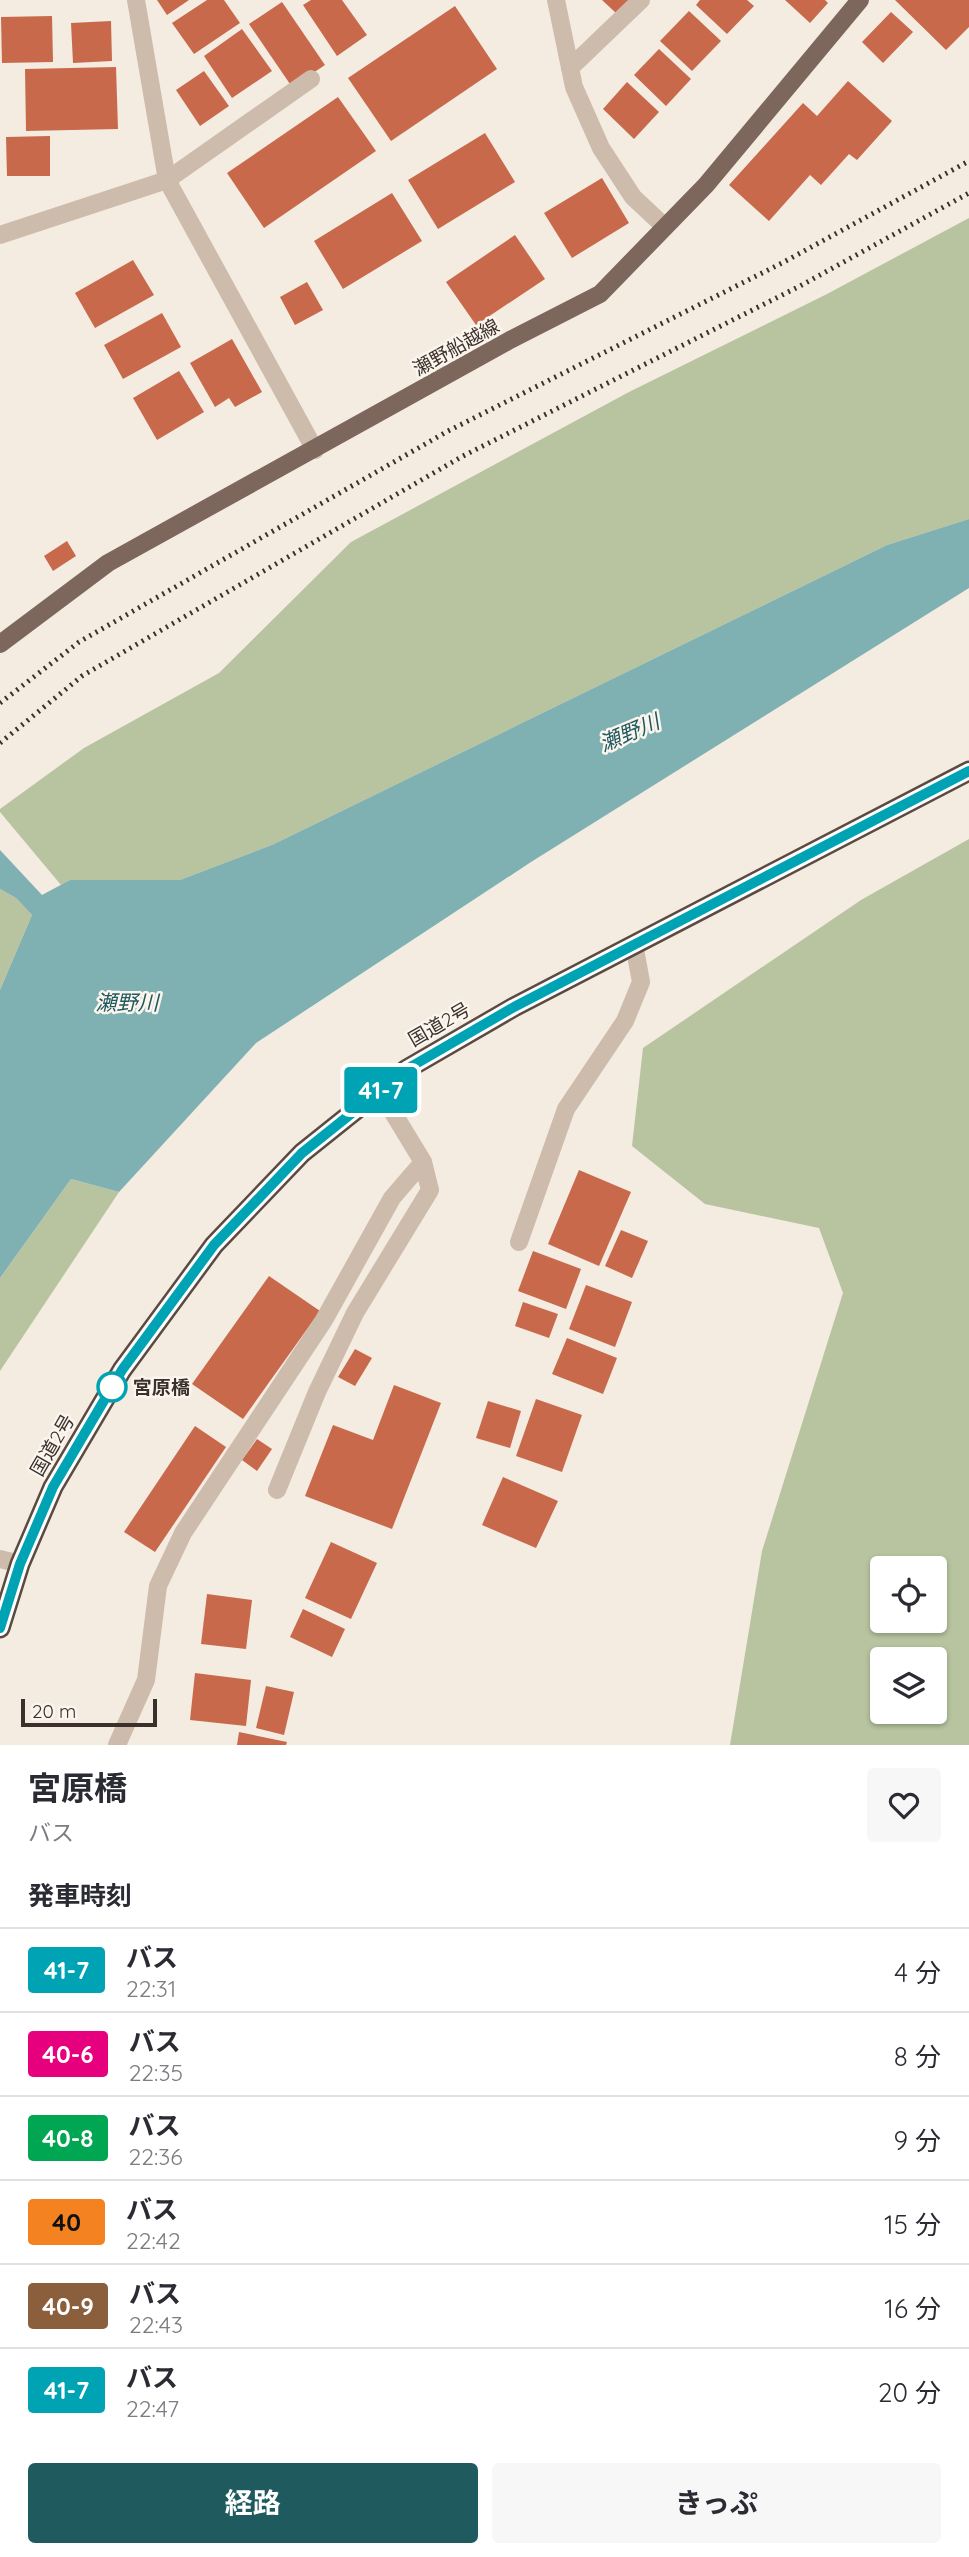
<!DOCTYPE html>
<html lang="ja">
<head>
<meta charset="utf-8">
<style>
	body { margin:0; font-family:Quicksand,"Noto Sans JP",sans-serif; background:#f7f7f7; color:#2b2b33; height:100vh; display:flex; flex-direction:column; font-size:26px; white-space:nowrap }
	* { box-sizing:border-box; margin:0 }
	p { font-size:23px; color:#7c7c81 }
	.icon { flex:none; width:38px; height:38px; fill:none; stroke:currentColor; stroke-width:2; stroke-linecap:round; stroke-linejoin:round }
	.map { position:relative; height:1745px; overflow:hidden }
	.panel { display:flex; flex-direction:column; background:#fff; flex:1 }
	.panel>* { flex:none }
	.badge { padding:0 14px; border-radius:5px; font-size:24px; line-height:46px }
	.controls { position:absolute; left:870px; top:1556px; display:grid; gap:14px }
	.controls a { display:grid; place-items:center; width:77px; height:77px; border-radius:7px; background:#fff; box-shadow:0 2px 5px #0004; font-size:35px }
	.scale { position:absolute; left:21px; bottom:18px; width:136px; box-sizing:border-box; padding-left:7px; border:4px solid #3b302b; border-top:0; font-size:19px; line-height:24px; white-space:nowrap; color:#3b302b; -webkit-text-stroke:5px #fbf5ee; paint-order:stroke }
	.map>.badge { position:absolute; translate:-50% -50%; box-shadow:0 0 0 4px #fff }
	h2 { padding:0 28px; font-size:26px; line-height:63px }
	.round { display:grid; place-items:center; flex:none; width:74px; height:74px; border-radius:7px; background:#f7f7f7 }
	.headline { display:flex; align-items:center; justify-content:space-between; height:119px; padding:0 28px }
	h1 { font-size:33px; font-weight:700; line-height:52px }
	.primary-button { display:flex; gap:14px; margin-top:auto; padding:14px 28px }
	.primary-button a { flex:1; height:80px; border-radius:7px; background:#1f5a5e; color:#fff; font-size:28px; font-weight:700; line-height:80px; text-align:center }
	.primary-button a+a { background:#f7f7f7; color:#2b2b33 }
	ul { padding:0; list-style:none }
	li { display:flex; align-items:center; gap:21px; height:84px; padding:0 28px; border-top:2px solid #e1e1e2 }
	li div { flex:1 }
	li b { display:block; font-size:26px }
	li em { font-style:normal }
	li .badge { min-width:77px; font-weight:700; text-align:center }
	.map>svg:first-child { display:block }
	.green { fill:#b8c4a0; fill-rule:evenodd }
	.water { fill:#7fb0b2 }
	.building { fill:#c8694b }
	.lines { fill:none; stroke-linecap:round; stroke-linejoin:round }
	.minor { stroke:#cdbbac; stroke-width:18 }
	.major { stroke:#7d675c; stroke-width:18 }
	.highway { stroke:#5c4a42; stroke-width:21 }
	.rail { stroke:#3b302b; stroke-width:5; stroke-dasharray:2 5; stroke-linecap:butt }
	.line-casing { stroke:#fff; stroke-width:16 }
	.line { stroke:#00a3b4; stroke-width:10 }
	.stop-dot { fill:#fff; stroke:#00a3b4; stroke-width:3.5 }
	.labels { text-anchor:middle; dominant-baseline:central; stroke-width:5; stroke-linejoin:round; paint-order:stroke }
	.street-label { font-size:19px; fill:#3b302b; stroke:#fbf5ee }
	.stop-label { font-size:19px; font-weight:bold; fill:#3b302b; stroke:#fbf5ee; text-anchor:start }
	.water-label { font-size:21px; font-style:italic; fill:#1f5a5e; stroke:#fbf5ee }
</style>
</head>
<body>
<div class="map">
<svg width="969" height="1745" viewBox="0 0 969 1745">
	<rect width="100%" height="100%" fill="#f4ebe1"/>
	<g class="green">
		<path d="M969,218V519L887,545L274,844L180,880H70L61,885L0,812V809L84,748L219,673L351,542L629,392L827,294Z"/>
		<path d="M969,839V1745H730L762,1551L843,1293L819,1228L705,1204L632,1146L643,1048L861,900ZM934,1568V1620H882V1568ZM934,1659V1712H882V1659Z"/>
		<path d="M0,889L16,898L32,915L0,990Z"/>
		<path d="M71,1179L119,1192L0,1371V1278Z"/>
	</g>
	<path class="water" d="M969,519V588L531,862L256,1043L119,1192L71,1179L0,1278V990L32,915L16,898L0,889V850L42,895L70,880H180L274,844L887,545Z"/>
	<g class="building">
		<path d="M157,0H189L167,15Z"/>
		<path d="M207,0H224L240,23L194,54L172,23Z"/>
		<path d="M311,0H342L367,35L337,56L303,5Z"/>
		<path d="M602,0H631L617,14Z"/>
		<path d="M700,0H747L754,6L727,34L696,5Z"/>
		<path d="M785,0H825L828,3L810,23Z"/>
		<path d="M895,0H969V27L946,50Z"/>
		<path d="M282,2L325,65L292,87L249,24Z"/>
		<path d="M455,6L497,69L391,141L348,78Z"/>
		<path d="M689,11L721,41L692,71L660,41Z"/>
		<path d="M891,12L913,32L883,63L862,42Z"/>
		<path d="M52,16L53,62L2,63L1,17Z"/>
		<path d="M111,21L112,61L73,63L71,23Z"/>
		<path d="M242,29L272,71L232,98L204,56Z"/>
		<path d="M659,49L691,79L666,106L634,75Z"/>
		<path d="M116,67L118,129L26,131L25,69Z"/>
		<path d="M204,71L229,106L200,126L176,90Z"/>
		<path d="M848,81L892,121L857,160L849,154L821,185L810,175L769,221L729,185L803,103L817,116Z"/>
		<path d="M627,82L659,112L634,139L603,109Z"/>
		<path d="M338,97L376,151L264,228L227,173Z"/>
		<path d="M485,133L515,182L438,229L408,180Z"/>
		<path d="M50,136V176H7L6,137Z"/>
		<path d="M602,178L629,223L572,258L544,213Z"/>
		<path d="M392,193L422,241L343,289L314,241Z"/>
		<path d="M515,235L545,279L476,325L446,282Z"/>
		<path d="M133,260L154,295L95,328L75,293Z"/>
		<path d="M307,282L323,310L295,325L280,297Z"/>
		<path d="M162,313L181,347L123,379L104,345Z"/>
		<path d="M232,339L262,392L235,407L229,398L215,407L190,363Z"/>
		<path d="M179,371L204,412L157,440L133,398Z"/>
		<path d="M67,541L76,556L53,571L44,556Z"/>
		<path d="M579,1170L631,1192L599,1266L548,1244Z"/>
		<path d="M621,1230L648,1241L632,1278L605,1266Z"/>
		<path d="M533,1251L581,1269L566,1309L518,1291Z"/>
		<path d="M269,1276L320,1311L243,1419L192,1384Z"/>
		<path d="M586,1285L632,1302L615,1347L569,1329Z"/>
		<path d="M523,1302L558,1314L549,1338L515,1326Z"/>
		<path d="M567,1338L617,1358L603,1394L552,1374Z"/>
		<path d="M355,1349L372,1358L355,1386L338,1377Z"/>
		<path d="M394,1385L441,1403L392,1529L305,1496L333,1425L373,1440Z"/>
		<path d="M536,1399L582,1415L562,1472L516,1456Z"/>
		<path d="M488,1401L521,1411L510,1448L476,1438Z"/>
		<path d="M195,1426L226,1447L155,1552L124,1532Z"/>
		<path d="M257,1439L272,1449L257,1471L242,1460Z"/>
		<path d="M503,1477L558,1501L536,1548L482,1525Z"/>
		<path d="M331,1542L377,1563L351,1619L305,1598Z"/>
		<path d="M207,1594L252,1600L246,1649L201,1644Z"/>
		<path d="M303,1609L345,1629L332,1657L290,1637Z"/>
		<path d="M195,1673L251,1680L246,1726L190,1720Z"/>
		<path d="M266,1686L294,1692L284,1735L256,1728Z"/>
		<path d="M239,1732L287,1742L286,1745H237Z"/>
	</g>
	<g class="lines">
		<g class="minor">
			<path d="M136,0L167,180L315,450"/>
			<path d="M556,0L574,87L601,148L633,197L665,227"/>
			<path d="M570,68L641,0"/>
			<path d="M0,235L167,180L311,79"/>
			<path d="M519,1242L566,1109L625,1021L641,982L634,944"/>
			<path d="M277,1490L317,1392L355,1313L430,1190L423,1162L380,1091"/>
			<path d="M0,1559L20,1564"/>
			<path d="M117,1745L146,1680L158,1586L183,1533L324,1320L392,1198L423,1162"/>
		</g>
		<path class="major" d="M0,644L108,563L510,340L600,294L706,185L860,0"/>
		<path class="highway" d="M0,1628L20,1564L53,1487L122,1370L214,1245L302,1153L407,1069L514,1007L969,771"/>
		<g class="rail">
			<path d="M0,703L79,642L448,431L782,263L969,161"/>
			<path d="M0,743L82,676L463,456L800,286L969,193"/>
		</g>
	</g>
	<g class="lines">
		<defs>
			<path id="line" d="M0,1628L20,1564L53,1487L122,1370L214,1245L302,1153L407,1069L514,1007L969,771"/>
		</defs>
		<use href="#line" class="line-casing"/>
		<use href="#line" class="line"/>
	</g>
	<circle class="stop-dot" cx="112" cy="1387" r="14"/>
	<g class="labels">
		<g class="street-label">
			<text transform="translate(456 347) rotate(-29)">瀬野船越線</text>
			<text transform="translate(439 1024) rotate(-30)">国道2号</text>
			<text transform="translate(52 1445) rotate(-60)">国道2号</text>
		</g>
		<g class="stop-label">
			<text x="133" y="1387">宮原橋</text>
		</g>
		<g class="water-label">
			<text transform="translate(629 732) rotate(-23)">瀬野川</text>
			<text x="127" y="1002">瀬野川</text>
		</g>
	</g>
</svg>
<div class="controls">
<a><svg class="icon" aria-label="locate" viewBox="0 0 24 24"><circle cx="12" cy="12" r="6"/><path d="M12 2v4M12 18v4M2 12h4M18 12h4"/></svg></a>
<a><svg class="icon" aria-label="layers" viewBox="0 0 24 24"><path d="M12 4l9 5-9 5-9-5zM3 14l9 5 9-5"/></svg></a>
</div>
<div class="scale">20 m</div>
<b class="badge" style="left:381px;top:1090px;background:#00a3b4;color:#fff">41-7</b>
</div>
<section class="panel">
<div class="headline"><div><h1>宮原橋</h1><p>バス</p></div><a class="round"><svg class="icon" aria-label="heart" viewBox="0 0 24 24"><path d="M12 20l-8-8c-3-5 5-10 8-4 3-6 11-1 8 4z"/></svg></a></div>
<h2>発車時刻</h2>
<ul>
<li><span class="badge" style="background:#00a3b4;color:#fff">41-7</span><div><b>バス</b><p>22:31</p></div><em>4 分</em></li>
<li><span class="badge" style="background:#e6007e;color:#fff">40-6</span><div><b>バス</b><p>22:35</p></div><em>8 分</em></li>
<li><span class="badge" style="background:#00a651;color:#fff">40-8</span><div><b>バス</b><p>22:36</p></div><em>9 分</em></li>
<li><span class="badge" style="background:#f58220;color:#111">40</span><div><b>バス</b><p>22:42</p></div><em>15 分</em></li>
<li><span class="badge" style="background:#8b5e3c;color:#fff">40-9</span><div><b>バス</b><p>22:43</p></div><em>16 分</em></li>
<li><span class="badge" style="background:#00a3b4;color:#fff">41-7</span><div><b>バス</b><p>22:47</p></div><em>20 分</em></li>
</ul>
<div class="primary-button"><a>経路</a><a>きっぷ</a></div>
</section>
</body>
</html>
